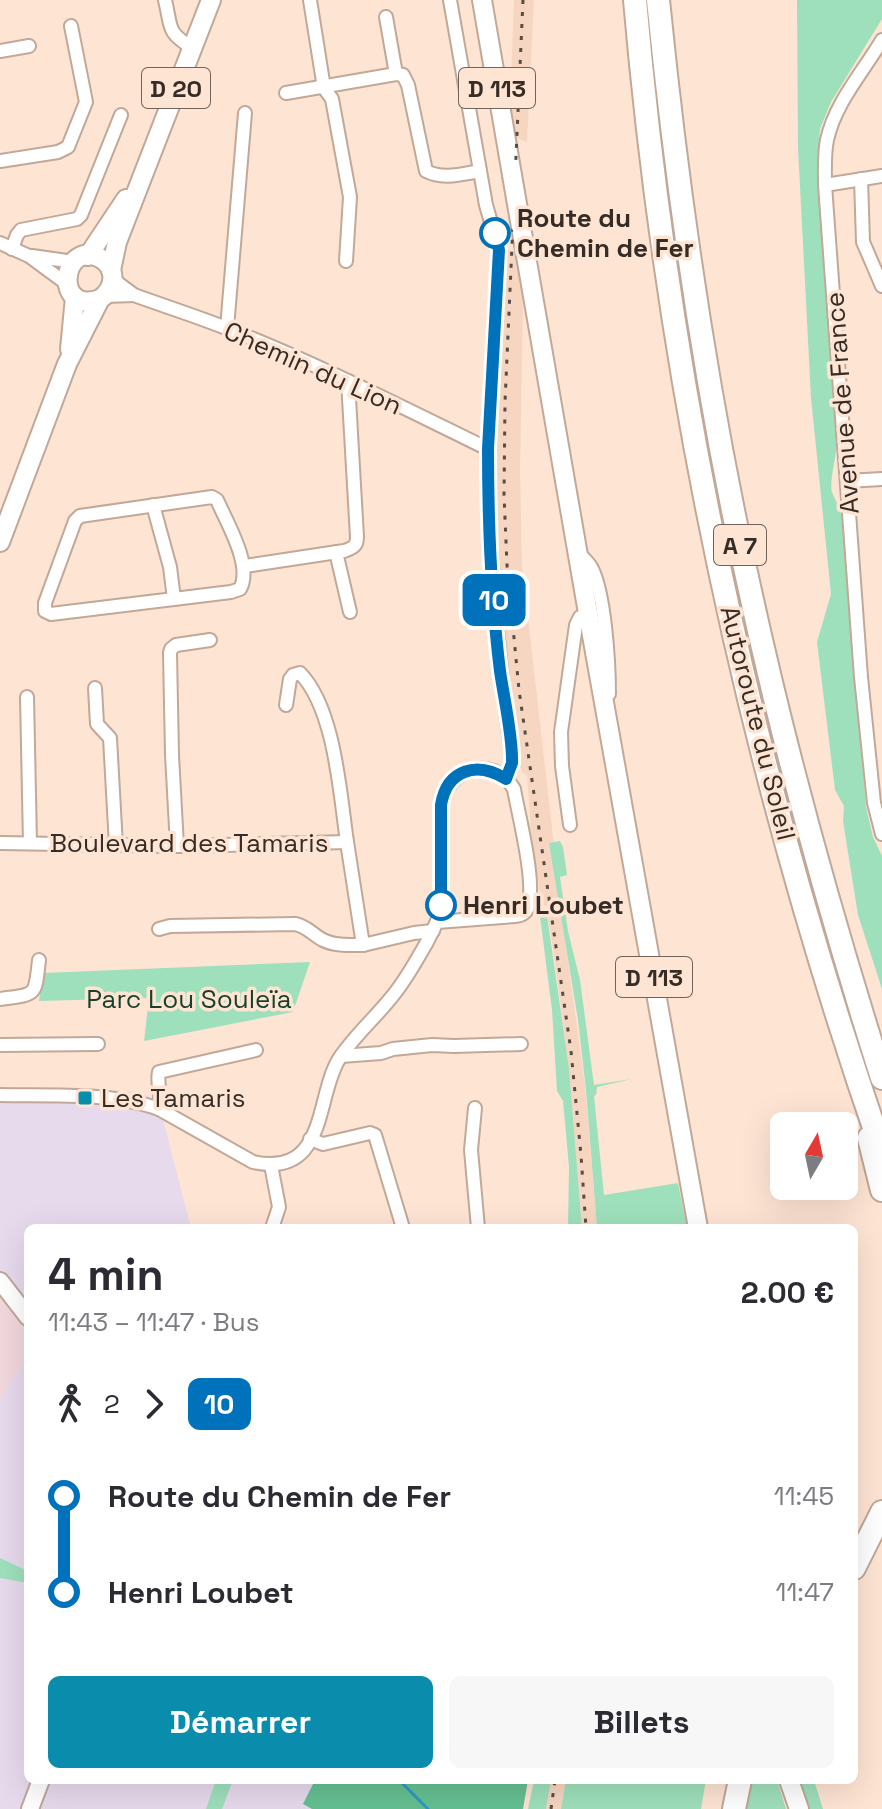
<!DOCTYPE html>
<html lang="fr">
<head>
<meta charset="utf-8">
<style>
	body { margin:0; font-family:"Space Grotesk",sans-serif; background:#f7f7f7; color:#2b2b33; height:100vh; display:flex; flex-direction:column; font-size:30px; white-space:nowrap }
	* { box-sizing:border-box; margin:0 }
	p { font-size:26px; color:#7c7c81 }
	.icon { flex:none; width:44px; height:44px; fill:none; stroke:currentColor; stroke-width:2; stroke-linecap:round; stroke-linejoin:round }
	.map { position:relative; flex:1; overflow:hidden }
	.panel { position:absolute; left:24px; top:1224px; width:834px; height:560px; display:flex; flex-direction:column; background:#fff; border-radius:12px; box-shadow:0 8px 32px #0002 }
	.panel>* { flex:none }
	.badge { padding:0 16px; border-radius:12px; font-size:28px; line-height:52px }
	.needle { width:52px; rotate:9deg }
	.controls { position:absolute; left:770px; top:1112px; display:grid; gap:16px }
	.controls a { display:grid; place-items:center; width:88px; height:88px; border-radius:12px; background:#fff; box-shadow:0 8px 32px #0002; font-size:40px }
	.map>.badge { position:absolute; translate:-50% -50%; box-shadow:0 0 0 4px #fff }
	.legs { display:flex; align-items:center; gap:12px; height:88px; padding:0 24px; font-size:26px }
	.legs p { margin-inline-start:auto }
	.summary { display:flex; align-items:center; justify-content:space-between; height:136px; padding:0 24px }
	h1 { font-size:44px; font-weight:700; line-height:60px }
	.primary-button { display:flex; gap:16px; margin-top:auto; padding:16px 24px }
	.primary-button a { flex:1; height:92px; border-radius:12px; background:#0a8dad; color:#fff; font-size:32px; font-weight:700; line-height:92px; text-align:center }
	.primary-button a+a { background:#f7f7f7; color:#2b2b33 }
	ul { padding:0 24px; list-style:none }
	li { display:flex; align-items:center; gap:28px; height:96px; font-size:30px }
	li i { display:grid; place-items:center; width:12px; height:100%; margin:0 10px; background:currentColor }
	li i::after { content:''; width:20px; height:20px; margin:-10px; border:6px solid; border-radius:50%; background:#fff }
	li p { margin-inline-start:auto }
	li:first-child i { background:linear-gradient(#0000 50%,currentColor 0) }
	li:last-child i { background:linear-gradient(currentColor 50%,#0000 0) }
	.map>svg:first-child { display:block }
	.commercial { fill:#e7daed }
	.industrial { fill:#f2d8dc }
	.built { fill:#f7d6c1 }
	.green { fill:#9fe0bc }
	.forest { fill:#65c092 }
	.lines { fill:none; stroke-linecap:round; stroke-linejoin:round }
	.stream { stroke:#2e99c2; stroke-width:3 }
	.street-casing { stroke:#c1a898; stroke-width:16 }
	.secondary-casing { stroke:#c1a898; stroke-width:20 }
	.primary-casing { stroke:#c1a898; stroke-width:22 }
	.highway-casing { stroke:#c1a898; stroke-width:26 }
	.street { stroke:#fff; stroke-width:12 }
	.secondary { stroke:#fff; stroke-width:16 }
	.primary { stroke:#fff; stroke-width:18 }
	.highway { stroke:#fff; stroke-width:22 }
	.rail { stroke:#594c44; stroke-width:3; stroke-dasharray:4 8; stroke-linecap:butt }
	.primary-bridge-casing { stroke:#c1a898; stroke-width:22; stroke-linecap:butt }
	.primary-bridge { stroke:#fff; stroke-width:18 }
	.line-1-casing { stroke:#fff; stroke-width:18 }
	.line-1 { stroke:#0072bc; stroke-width:12 }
	.stop-1-dot { fill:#fff; stroke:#0072bc; stroke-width:4 }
	.poi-dot { fill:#0a8dad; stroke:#fee4d3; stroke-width:3 }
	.labels { text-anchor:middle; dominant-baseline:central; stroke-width:7; stroke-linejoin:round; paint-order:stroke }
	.shield { fill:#fee4d3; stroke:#72635a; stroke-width:2 }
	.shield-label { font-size:24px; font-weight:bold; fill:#362c26 }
	.stop-label { font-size:26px; font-weight:bold; fill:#362c26; stroke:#fee4d3; text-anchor:start }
	.street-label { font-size:26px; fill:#362c26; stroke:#fee4d3 }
	.park-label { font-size:26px; fill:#183f2c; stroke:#fee4d3 }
	.poi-label { font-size:26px; fill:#362c26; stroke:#fee4d3; text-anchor:start }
</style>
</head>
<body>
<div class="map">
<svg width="882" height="1809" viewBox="0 0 882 1809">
	<rect width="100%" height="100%" fill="#fee4d3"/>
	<g class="commercial">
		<path d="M80,1088L86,1090L135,1091L158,1100L191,1228H28V1328L0,1292V1090H78Z"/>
		<path d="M28,1355V1780H315L304,1804L312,1809H0V1399Z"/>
	</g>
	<path class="industrial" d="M0,1292L28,1328V1355L0,1399Z"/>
	<g class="built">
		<path d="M514,0H534L527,142L517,138L514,139L510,106Z"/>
		<path d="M507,249L516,253L521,273L523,304L520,472L522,565L564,933L585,1085L597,1228H582L569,1068L553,948L546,907L541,902L531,830L527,776L522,772L521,768H518L507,703L495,546L492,444L500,323L503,320Z"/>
		<path d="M551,1780H566L561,1809H546Z"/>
	</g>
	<g class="green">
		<path d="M797,0H882V19L831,102L820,129L817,164L837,444C836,456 829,484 832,492C834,499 839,505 842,511L866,807L873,837L882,856V989L858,915L843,821L844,806L835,790L817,642L831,594L811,398L798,148Z"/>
		<path d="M560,841L563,847L567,875L560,877L568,931L580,980L594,1085L632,1079L597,1087L596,1095L594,1096L604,1195L678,1183L687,1228H597L586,1090L578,1020L549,843Z"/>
		<path d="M540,916H547L569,1068L582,1228H568L569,1167L563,1101L557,1091L552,1010Z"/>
		<path d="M310,962L293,1012L144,1041L149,998L39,1001L43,973Z"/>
		<path d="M0,1558L28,1571V1583L0,1578Z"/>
		<path d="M216,1780H233L222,1809H206Z"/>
		<path d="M534,1780H551L546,1809H528Z"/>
		<path d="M566,1780H706L701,1809H561Z"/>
		<path d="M743,1780H777L786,1809H738Z"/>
		<path d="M798,1780H814L823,1809H807Z"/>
	</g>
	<path class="forest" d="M315,1780H528L523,1809H312L303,1804Z"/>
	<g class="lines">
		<path class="stream" d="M399,1780L428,1809"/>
		<defs>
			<g id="street">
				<path d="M165,0C172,29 166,31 192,48"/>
				<path d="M310,0L324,88L332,99L350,197L346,261"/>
				<path d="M450,0L486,205L499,250L488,449C488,553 498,655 512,758L511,769L506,779"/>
				<path d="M386,17L396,74"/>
				<path d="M882,40C863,72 835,103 827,140C824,155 825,170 825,185L861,677L874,803L882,834"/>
				<path d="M0,51L29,46"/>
				<path d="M286,93L396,74L403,75L408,85L426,171C443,180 462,174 480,171"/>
				<path d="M0,161L58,152L68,147L86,102L71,26"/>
				<path d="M861,179L863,242L882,286"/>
				<path d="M825,185L882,176"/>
				<path d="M0,243L29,256L67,284"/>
				<path d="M12,249L17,235L21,230L77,219L81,215L121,115"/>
				<path d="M32,256L74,262"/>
				<path d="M134,295C164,306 196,316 226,328C316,363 402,407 488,449"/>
				<path d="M105,296L134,295L118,283L113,276"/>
				<path d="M227,328L245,113"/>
				<path d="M847,481L882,479"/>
				<path d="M212,497L217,500C227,523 253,566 240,589L231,592L51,614L45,611V603L75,521L80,516Z"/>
				<path d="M153,505L170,567L174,599"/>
				<path d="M336,552L350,612"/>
				<path d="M578,552C582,557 588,562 591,567C605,592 609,664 609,694"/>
				<path d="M245,566L344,551C353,548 357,546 357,537L348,381"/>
				<path d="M95,688L97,724L110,738L116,846"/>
				<path d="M27,697L30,843"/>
				<path d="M286,705L290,679L293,675L300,673C335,709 340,794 347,842"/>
				<path d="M570,825L562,766L561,732L576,625L580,617L588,613"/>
				<path d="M0,843L177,846L347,842L363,945L414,933L433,931"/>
				<path d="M177,846L172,755L170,653L171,649L176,645L210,640"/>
				<path d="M159,929L170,926L295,924C307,926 313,935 323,940C335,946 350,945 363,945"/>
				<path d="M0,999C37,994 35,997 39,960"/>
				<path d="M0,1045L98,1044"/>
				<path d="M341,1056L381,1053L393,1049L432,1045L454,1046L521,1044"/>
				<path d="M0,1095C49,1096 113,1092 159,1109L253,1162C271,1166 291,1165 304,1150C324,1126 323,1085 339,1059C353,1037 374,1019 390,999C405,982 416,961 427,942C432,931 439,921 441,908V805C449,766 494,755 514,789C518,814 539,891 526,911C522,916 520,915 515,916L437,922"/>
				<path d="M475,1108L471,1150L478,1228"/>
				<path d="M159,1109C163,1096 156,1084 159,1072L256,1050"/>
				<path d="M310,1139L323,1144L370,1133L375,1135L403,1228"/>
				<path d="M271,1165L279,1207L272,1228"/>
			</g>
			<g id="secondary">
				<path d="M0,1281L28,1317"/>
				<path d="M30,1809L41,1780"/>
			</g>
			<g id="primary">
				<path d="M482,0L512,175"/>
				<path d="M521,227L588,613L698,1228"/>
				<path d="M88,256L126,199"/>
				<path d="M111,270L117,242L211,0"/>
				<path d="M70,349L75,297"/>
				<path d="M0,542L67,364L100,299C115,289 118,268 100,258C62,238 52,316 100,299"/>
				<path d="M789,1780L799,1809"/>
			</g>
			<g id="highway">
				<path d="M635,0C669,392 753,780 882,1151"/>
				<path d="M658,0C677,189 704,378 744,563C781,737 828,908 882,1078"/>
				<path d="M869,1138L882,1190"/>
				<path d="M854,1568L882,1512"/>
				<path d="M734,1809L740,1780"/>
			</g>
		</defs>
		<use href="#street" class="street-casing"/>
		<use href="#secondary" class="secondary-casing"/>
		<use href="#primary" class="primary-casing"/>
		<use href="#highway" class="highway-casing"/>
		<use href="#street" class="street"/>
		<use href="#secondary" class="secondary"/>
		<use href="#primary" class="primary"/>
		<use href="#highway" class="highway"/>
		<g class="rail">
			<path d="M523,0L505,402L504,495L507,565L519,690L571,1051L581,1155L586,1228"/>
			<path d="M551,1809L555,1780"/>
		</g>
		<defs>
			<path id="primary-bridge" d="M512,175L521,227"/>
		</defs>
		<use href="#primary-bridge" class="primary-bridge-casing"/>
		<use href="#primary-bridge" class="primary-bridge"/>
	</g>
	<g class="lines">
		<defs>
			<path id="line-1" d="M441,905V805C447,769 477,761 506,779L512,763C513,737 504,699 500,671C491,598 488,523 488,449L499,250L495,233"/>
		</defs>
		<use href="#line-1" class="line-1-casing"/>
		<use href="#line-1" class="line-1"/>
	</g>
	<g class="stop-1-dot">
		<circle cx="495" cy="233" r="14"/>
		<circle cx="441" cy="905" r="14"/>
	</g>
	<rect class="poi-dot" x="77" y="1090" width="16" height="16" rx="4"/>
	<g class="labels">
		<g class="shield">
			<rect x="142" y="68" width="68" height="40" rx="6"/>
			<rect x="459" y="68" width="76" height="40" rx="6"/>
			<rect x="714" y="525" width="52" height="40" rx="6"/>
			<rect x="616" y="957" width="76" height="40" rx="6"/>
		</g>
		<g class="shield-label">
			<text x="176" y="88">D 20</text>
			<text x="497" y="88">D 113</text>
			<text x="740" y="545">A 7</text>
			<text x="654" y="977">D 113</text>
		</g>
		<g class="stop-label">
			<text x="517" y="218">Route du<tspan x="517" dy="30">Chemin de Fer</tspan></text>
			<text x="463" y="905">Henri Loubet</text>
		</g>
		<g class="street-label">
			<text transform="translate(313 368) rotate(24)">Chemin du Lion</text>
			<text transform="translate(842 403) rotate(-94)">Avenue de France</text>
			<text transform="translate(758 723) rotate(76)">Autoroute du Soleil</text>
			<text x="189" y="843">Boulevard des Tamaris</text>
		</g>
		<g class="park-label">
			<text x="189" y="999">Parc Lou Souleïa</text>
		</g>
		<g class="poi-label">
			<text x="101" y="1098">Les Tamaris</text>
		</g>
	</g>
</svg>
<div class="controls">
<a><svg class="needle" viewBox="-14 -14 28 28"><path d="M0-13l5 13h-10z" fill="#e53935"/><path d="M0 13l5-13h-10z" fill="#7c7c81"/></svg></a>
</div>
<b class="badge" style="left:494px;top:600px;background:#0072bc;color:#fff">10</b>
<section class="panel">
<div class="summary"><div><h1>4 min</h1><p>11:43 – 11:47 · Bus</p></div><b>2.00 €</b></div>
<div class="legs"><svg class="icon" aria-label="walk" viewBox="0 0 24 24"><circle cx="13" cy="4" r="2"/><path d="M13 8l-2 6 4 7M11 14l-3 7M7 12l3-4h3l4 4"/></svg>2<svg class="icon" aria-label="forward" viewBox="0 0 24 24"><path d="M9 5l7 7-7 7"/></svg><b class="badge" style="background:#0072bc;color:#fff">10</b></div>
<ul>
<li><i style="color:#0072bc"></i><b>Route du Chemin de Fer</b><p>11:45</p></li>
<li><i style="color:#0072bc"></i><b>Henri Loubet</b><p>11:47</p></li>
</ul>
<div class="primary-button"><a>Démarrer</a><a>Billets</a></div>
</section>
</div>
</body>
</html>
